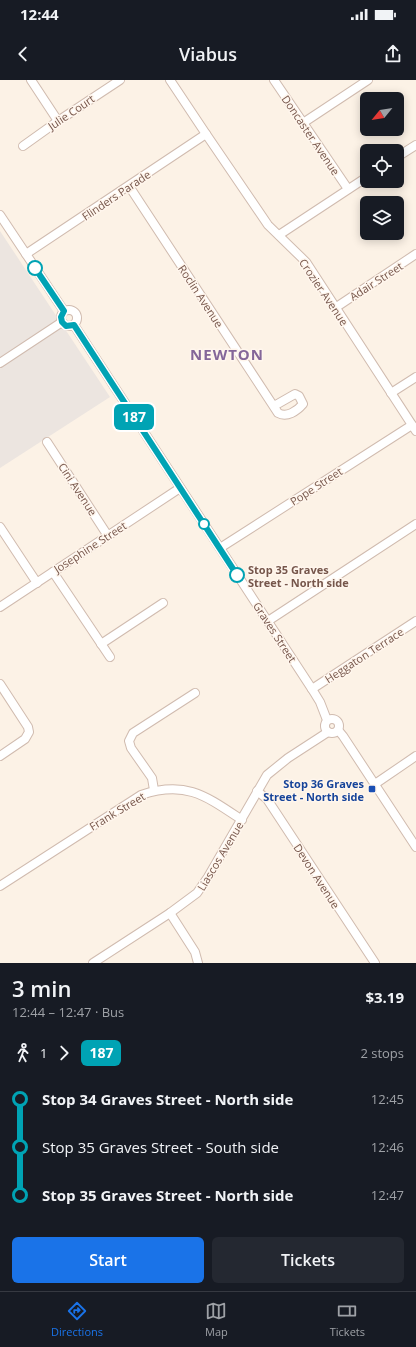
<!DOCTYPE html>
<html lang="en">
<head>
<meta charset="utf-8">
<style>
	body { margin:0; font-family:"Open Sans",sans-serif; background:#242831; color:#f1f3f6; height:100vh; display:flex; flex-direction:column; font-size:15px; white-space:nowrap }
	* { box-sizing:border-box; margin:0 }
	p { font-size:13px; color:#9ea1a6 }
	.icon { flex:none; width:22px; height:22px; fill:none; stroke:currentColor; stroke-width:2; stroke-linecap:round; stroke-linejoin:round }
	.map { position:relative; height:883px; overflow:hidden }
	.details { display:flex; flex-direction:column; background:#171b24; flex:1 }
	.details>* { flex:none }
	.badge { padding:0 8px; border-radius:6px; font-size:14px; line-height:26px }
	.needle { width:26px; rotate:240deg }
	.fabs { position:absolute; left:360px; top:12px; display:grid; gap:8px }
	.fabs a { display:grid; place-items:center; width:44px; height:44px; border-radius:6px; background:#171b24; box-shadow:0 2px 10px #0003; font-size:20px }
	.map>.badge { position:absolute; translate:-50% -50%; box-shadow:0 0 0 2px #fff }
	.legs { display:flex; align-items:center; gap:6px; height:44px; padding:0 12px; font-size:13px }
	.legs p { margin-inline-start:auto }
	.headline { display:flex; align-items:center; justify-content:space-between; height:68px; padding:0 12px }
	h1 { font-size:22px; font-weight:600; line-height:30px }
	.cta { display:flex; gap:8px; margin-top:auto; padding:8px 12px }
	.cta a { flex:1; height:46px; border-radius:6px; background:#1a73e8; color:#fff; font-size:16px; font-weight:600; line-height:46px; text-align:center }
	.cta a+a { background:#242831; color:#f1f3f6 }
	ul { padding:0 12px; list-style:none }
	li { display:flex; align-items:center; gap:14px; height:48px; font-size:15px }
	li i { display:grid; place-items:center; width:6px; height:100%; margin:0 5px; background:currentColor }
	li i::after { content:''; width:10px; height:10px; margin:-5px; border:3px solid; border-radius:50%; background:#171b24 }
	li p { margin-inline-start:auto }
	li:first-child i { background:linear-gradient(#0000 50%,currentColor 0) }
	li:last-child i { background:linear-gradient(currentColor 50%,#0000 0) }
	.status { display:flex; justify-content:space-between; align-items:center; height:28px; padding:0 20px; background:#171b24; direction:ltr }
	.status svg { height:11px; fill:currentColor }
	header { display:flex; justify-content:space-between; align-items:center; height:52px; padding:0 12px; background:#171b24; font-size:18px; font-weight:600 }
	.tab-bar { display:flex; justify-content:space-around; align-items:center; height:56px; border-top:1px solid #363941; background:#171b24; font-size:11px; color:#9ea1a6 }
	.tab-bar a { display:grid; justify-items:center; gap:2px }
	.tab-bar .on { color:#1a73e8 }
	.map>svg:first-child { display:block }
	.industrial { fill:#ece5e0 }
	.lines { fill:none; stroke-linecap:round; stroke-linejoin:round }
	.street-casing { stroke:#d0bbaf; stroke-width:10 }
	.street { stroke:#fff; stroke-width:8 }
	.line-1-casing { stroke:#fff; stroke-width:9 }
	.line-1 { stroke:#00a3b4; stroke-width:6 }
	.stop-1-dot { fill:#fff; stroke:#00a3b4; stroke-width:2 }
	.transit-dot { fill:#1a4fb4; stroke:#fff6ed; stroke-width:1.5 }
	.labels { text-anchor:middle; dominant-baseline:central; stroke-width:3; stroke-linejoin:round; paint-order:stroke }
	.street-label { font-size:11px; fill:#76564b; stroke:#fff6ed }
	.stop-label { font-size:11px; font-weight:bold; fill:#76564b; stroke:#fff6ed; text-anchor:start }
	.transit-label { font-size:11px; font-weight:bold; fill:#164399; stroke:#fff6ed; text-anchor:end }
	.district-label { font-size:15px; font-weight:bold; letter-spacing:1px; fill:#846699; stroke:#fff6ed }
</style>
</head>
<body>
<div class="status"><b>12:44</b><svg viewBox="0 0 49 12"><path d="M0 12V9h3v3zM5 12V6h3v6zM10 12V3h3v9zM15 12V0h3v12zM26 1h20v11H26zM47 4h2v5h-2z"/></svg></div>
<header><svg class="icon" aria-label="back" viewBox="0 0 24 24"><path d="M15 5l-7 7 7 7"/></svg>Viabus<svg class="icon" aria-label="share" viewBox="0 0 24 24"><path d="M12 15V3M7 8l5-5 5 5M5 13v7h14v-7"/></svg></header>
<div class="map">
<svg width="416" height="883" viewBox="0 0 416 883">
	<rect width="100%" height="100%" fill="#fcf2e6"/>
	<path class="industrial" d="M0,151L110,317L0,388Z"/>
	<g class="lines">
		<defs>
			<g id="street">
				<path d="M31,0L58,41"/>
				<path d="M170,0L206,54L268,145L306,182L416,351"/>
				<path d="M274,0L348,109"/>
				<path d="M303,43L368,0"/>
				<path d="M23,66L58,41L120,0"/>
				<path d="M397,77L416,65"/>
				<path d="M129,106L278,333C287,338 297,331 303,324L299,316L295,314L274,326"/>
				<path d="M0,135L64,231"/>
				<path d="M279,155L367,97"/>
				<path d="M26,174L206,54"/>
				<path d="M335,228L416,174"/>
				<circle cx="69" cy="238" r="8"/>
				<path d="M74,245L312,609L320,622L327,640"/>
				<path d="M0,283L62,242"/>
				<path d="M391,313L416,297"/>
				<path d="M47,362L108,456"/>
				<path d="M0,447L37,503"/>
				<path d="M220,468L412,345"/>
				<path d="M53,492L110,577"/>
				<path d="M0,527L180,408"/>
				<path d="M268,541L416,444"/>
				<path d="M101,564L163,523"/>
				<path d="M0,604L28,647L29,652L25,659L0,676"/>
				<path d="M312,609L416,541"/>
				<circle cx="332" cy="646" r="7"/>
				<path d="M338,650L343,656L416,767"/>
				<path d="M375,704L416,676"/>
				<path d="M154,710L152,698L131,668L129,661L133,653L195,613"/>
				<path d="M257,711L267,719L375,883"/>
				<path d="M0,806L141,715C186,700 206,716 242,740"/>
				<path d="M170,833L195,872L198,883"/>
				<path d="M93,883L170,833L197,813L208,797L267,695L288,678L328,652"/>
			</g>
		</defs>
		<use href="#street" class="street-casing"/>
		<use href="#street" class="street"/>
	</g>
	<g class="lines">
		<defs>
			<path id="line-1" d="M35,188L64,231L61,237L62,242L66,246L74,245L237,495"/>
		</defs>
		<use href="#line-1" class="line-1-casing"/>
		<use href="#line-1" class="line-1"/>
	</g>
	<g class="stop-1-dot">
		<circle cx="35" cy="188" r="7"/>
		<circle cx="204" cy="444" r="5"/>
		<circle cx="237" cy="495" r="7"/>
	</g>
	<rect class="transit-dot" x="368" y="705" width="8" height="8" rx="2"/>
	<g class="labels">
		<g class="street-label">
			<text transform="translate(71 32) rotate(-34)">Julie Court</text>
			<text transform="translate(311 55) rotate(56)">Doncaster Avenue</text>
			<text transform="translate(116 115) rotate(-34)">Flinders Parade</text>
			<text transform="translate(376 201) rotate(-33)">Adair Street</text>
			<text transform="translate(324 212) rotate(56)">Crozier Avenue</text>
			<text transform="translate(201 216) rotate(57)">Roclin Avenue</text>
			<text transform="translate(316 406) rotate(-33)">Pope Street</text>
			<text transform="translate(78 409) rotate(57)">Cini Avenue</text>
			<text transform="translate(90 467) rotate(-33)">Josephine Street</text>
			<text transform="translate(275 552) rotate(57)">Graves Street</text>
			<text transform="translate(364 575) rotate(-33)">Heggaton Terrace</text>
			<text transform="translate(117 731) rotate(-31)">Frank Street</text>
			<text transform="translate(220 776) rotate(-59)">Liascos Avenue</text>
			<text transform="translate(317 796) rotate(57)">Devon Avenue</text>
		</g>
		<g class="stop-label">
			<text x="248" y="489">Stop 35 Graves<tspan x="248" dy="13">Street - North side</tspan></text>
		</g>
		<g class="transit-label">
			<text x="364" y="703">Stop 36 Graves<tspan x="364" dy="13">Street - North side</tspan></text>
		</g>
		<g class="district-label">
			<text x="227" y="274">NEWTON</text>
		</g>
	</g>
</svg>
<div class="fabs">
<a><svg class="needle" viewBox="-14 -14 28 28"><path d="M0-13l5 13h-10z" fill="#e53935"/><path d="M0 13l5-13h-10z" fill="#9ea1a6"/></svg></a>
<a><svg class="icon" aria-label="locate" viewBox="0 0 24 24"><circle cx="12" cy="12" r="6"/><path d="M12 2v4M12 18v4M2 12h4M18 12h4"/></svg></a>
<a><svg class="icon" aria-label="layers" viewBox="0 0 24 24"><path d="M12 4l9 5-9 5-9-5zM3 14l9 5 9-5"/></svg></a>
</div>
<b class="badge" style="left:134px;top:337px;background:#00a3b4;color:#fff">187</b>
</div>
<section class="details">
<div class="headline"><div><h1>3 min</h1><p>12:44 – 12:47 · Bus</p></div><b>$3.19</b></div>
<div class="legs"><svg class="icon" aria-label="walk" viewBox="0 0 24 24"><circle cx="13" cy="4" r="2"/><path d="M13 8l-2 6 4 7M11 14l-3 7M7 12l3-4h3l4 4"/></svg>1<svg class="icon" aria-label="forward" viewBox="0 0 24 24"><path d="M9 5l7 7-7 7"/></svg><b class="badge" style="background:#00a3b4;color:#fff">187</b><p>2 stops</p></div>
<ul>
<li><i style="color:#00a3b4"></i><b>Stop 34 Graves Street - North side</b><p>12:45</p></li>
<li><i style="color:#00a3b4"></i><span>Stop 35 Graves Street - South side</span><p>12:46</p></li>
<li><i style="color:#00a3b4"></i><b>Stop 35 Graves Street - North side</b><p>12:47</p></li>
</ul>
<div class="cta"><a>Start</a><a>Tickets</a></div>
</section>
<nav class="tab-bar">
<a class="on"><svg class="icon" aria-label="directions" viewBox="0 0 24 24"><path d="M12 3l9 9-9 9-9-9zM9 14v-3h6M13 9l2 2-2 2"/></svg>Directions</a>
<a><svg class="icon" aria-label="map" viewBox="0 0 24 24"><path d="M3 6l6-2 6 2 6-2v14l-6 2-6-2-6 2zM9 4v14M15 6v14"/></svg>Map</a>
<a><svg class="icon" aria-label="tickets" viewBox="0 0 24 24"><path d="M3 7h18v10H3zM15 7v10"/></svg>Tickets</a>
</nav>
</body>
</html>
